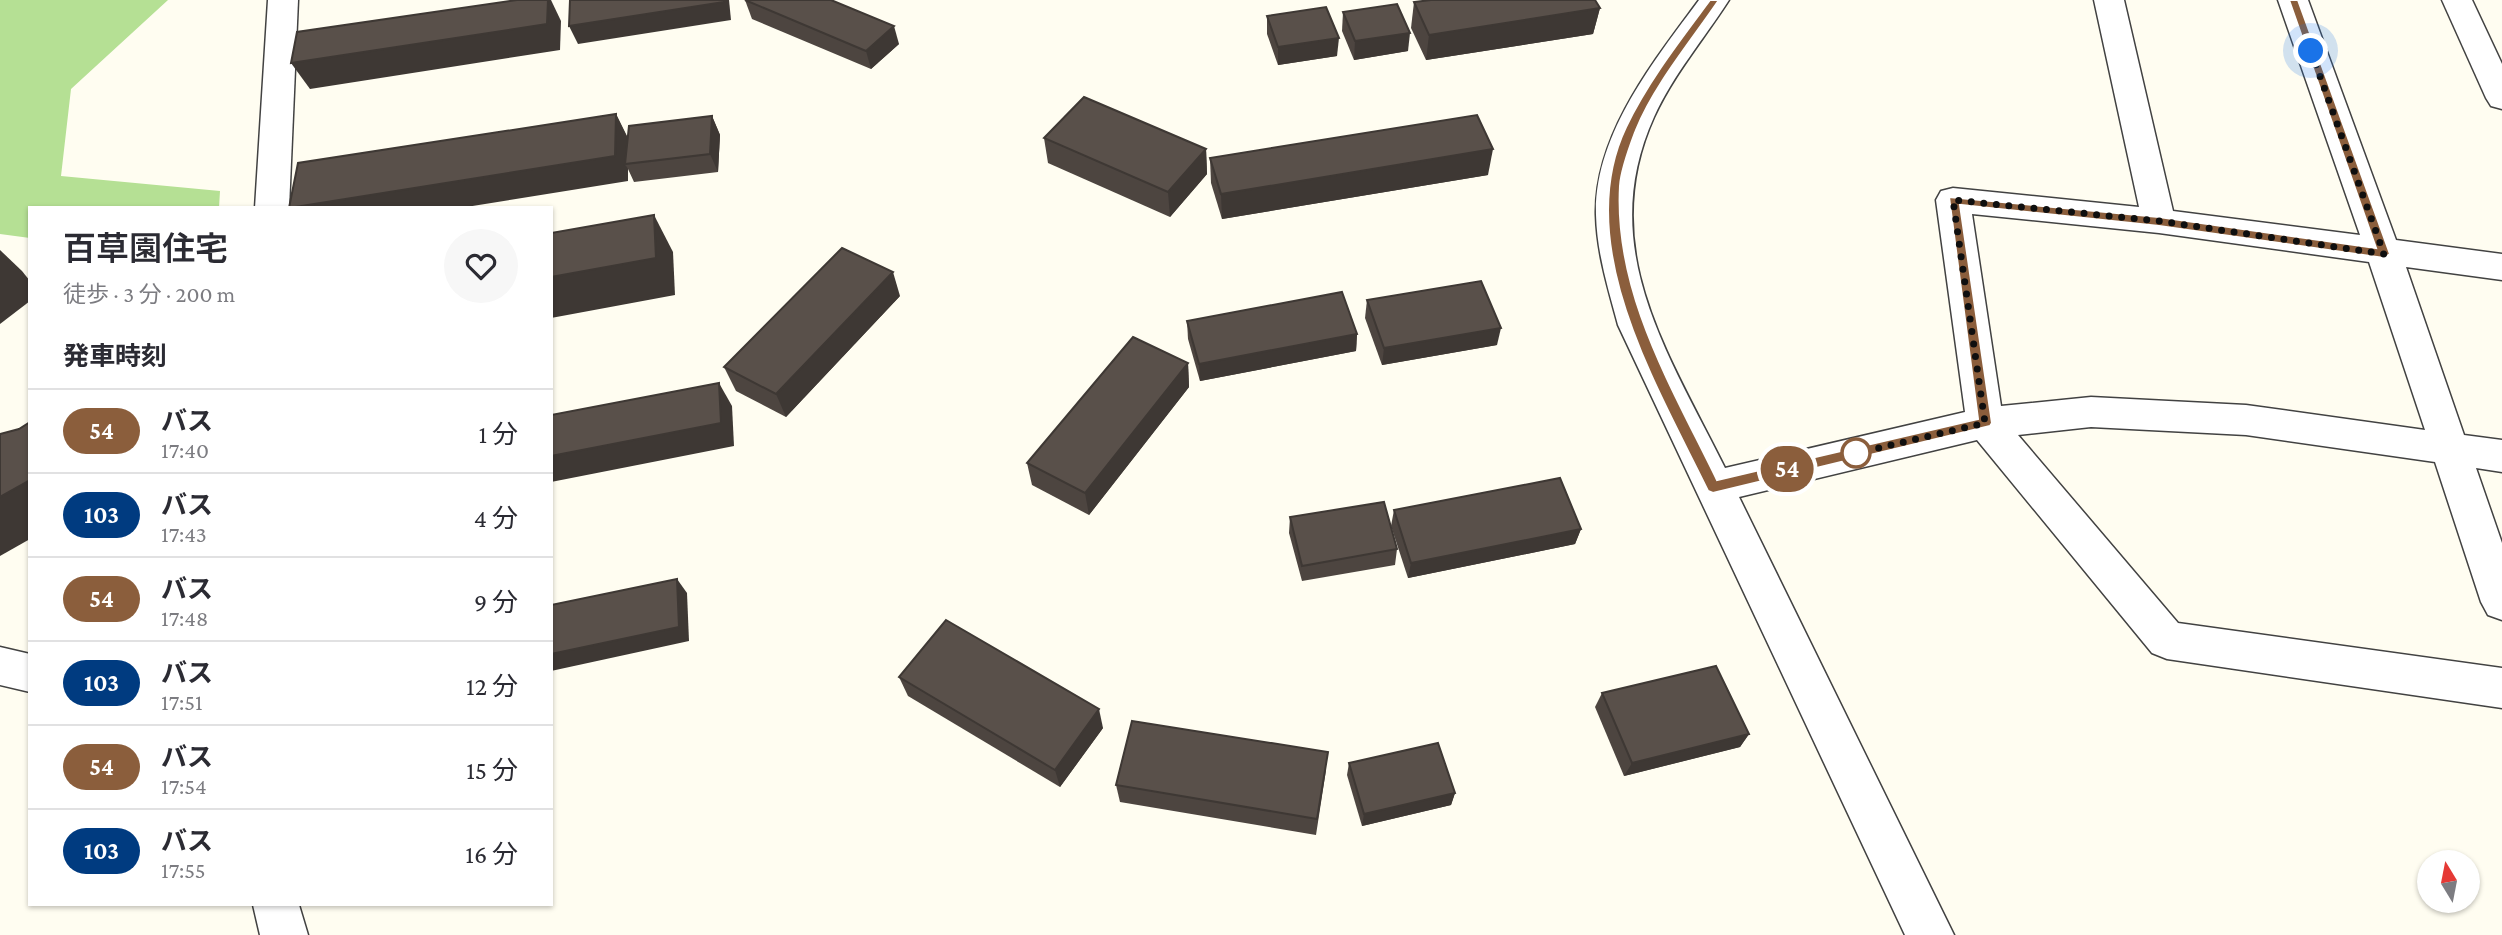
<!DOCTYPE html>
<html lang="ja">
<head>
<meta charset="utf-8">
<style>
	body { margin:0; font-family:"Crimson Pro","Noto Sans JP",serif; background:#f7f7f7; color:#2b2b33; height:100vh; display:flex; flex-direction:column; font-size:26px; white-space:nowrap }
	* { box-sizing:border-box; margin:0 }
	p { font-size:23px; color:#7c7c81 }
	.icon { flex:none; width:38px; height:38px; fill:none; stroke:currentColor; stroke-width:2; stroke-linecap:round; stroke-linejoin:round }
	.map { position:relative; flex:1; overflow:hidden }
	.side { position:absolute; left:28px; top:206px; width:525px; height:700px; display:flex; flex-direction:column; background:#fff; border-radius:0px; box-shadow:0 2px 5px #0004 }
	.side>* { flex:none }
	.badge { padding:0 14px; border-radius:23px; font-size:24px; line-height:46px }
	.needle { width:46px; rotate:350deg }
	.controls { position:absolute; left:2417px; top:850px; display:grid; gap:14px }
	.controls a { display:grid; place-items:center; width:63px; height:63px; border-radius:50%; background:#fff; box-shadow:0 2px 5px #0004; font-size:35px }
	.you { position:absolute; width:35px; height:35px; margin:-18px; border:5px solid #fff; border-radius:50%; background:#1a73e8; box-shadow:0 0 0 10px #1a73e833 }
	.map>.badge { position:absolute; translate:-50% -50%; box-shadow:0 0 0 4px #fff }
	h2 { padding:0 35px; font-size:26px; line-height:63px }
	.round { display:grid; place-items:center; flex:none; width:74px; height:74px; border-radius:37px; background:#f7f7f7 }
	.overview { display:flex; align-items:center; justify-content:space-between; height:119px; padding:0 35px }
	h1 { font-size:33px; font-weight:600; line-height:52px }
	ul { padding:0; list-style:none }
	li { display:flex; align-items:center; gap:21px; height:84px; padding:0 35px; border-top:2px solid #e1e1e2 }
	li div { flex:1 }
	li b { display:block; font-size:26px }
	li em { font-style:normal }
	li .badge { min-width:77px; font-weight:700; text-align:center }
	.map>svg:first-child { display:block }
	.forest { fill:#b5e094 }
	.lines { fill:none; stroke-linecap:round; stroke-linejoin:round }
	.minor-casing { stroke:#424242; stroke-width:3 }
	.minor { fill:#fff; fill-rule:evenodd }
	.wall { fill:#4d4540 }
	.shaded-wall { fill:#3e3834 }
	.building { fill:#59504a; stroke:#3e3834; stroke-width:2 }
	.line { fill:#8b5e3c; stroke:#fff; stroke-width:2 }
	.walk { stroke:#0f0f0f; stroke-width:7; stroke-dasharray:0 12.6 }
	.stop-dot { fill:#fff; stroke:#8b5e3c; stroke-width:3.5 }
</style>
</head>
<body>
<div class="map">
<svg width="2502" height="935" viewBox="0 0 2502 935">
	<rect width="100%" height="100%" fill="#fffdf1"/>
	<path class="forest" d="M0,0H168L71,89L61,176L220,191L219,208H30V238L0,234Z"/>
	<g class="lines">
		<defs>
			<g id="minor">
				<path d="M268,0H298L289,208H255Z"/>
				<path d="M1699,0H1729C1704,39 1673,75 1654,117C1595,247 1668,353 1725,468L1965,412L1936,200L1941,191L1953,188L2139,207L2094,0H2124L2173,211L2360,235L2278,0H2308L2396,240L2502,254V280L2406,267L2464,435L2502,440V472L2476,468L2502,543V620L2488,615L2481,602L2435,462L2246,435L2091,427L2018,435L2178,623L2502,668V708L2167,659L2152,653L1977,440L1739,497L1954,935H1905L1618,325C1608,288 1597,253 1596,215C1594,135 1654,61 1699,0ZM1972,214L2159,233L2369,262L2425,430L2246,405L2091,397L2001,406Z"/>
				<path d="M2442,0H2472L2502,64V109L2491,106L2486,98Z"/>
				<path d="M0,647L30,654V692L0,685Z"/>
				<path d="M253,905H299L308,935H260Z"/>
			</g>
		</defs>
		<use href="#minor" class="minor-casing"/>
		<use href="#minor" class="minor"/>
	</g>
	<g class="wall">
		<path d="M745,0L899,44L871,69L752,19Z"/>
		<path d="M1414,2L1600,8L1593,34L1426,60L1411,28Z"/>
		<path d="M1343,12L1408,51L1354,60L1342,31Z"/>
		<path d="M1267,16L1337,56L1278,65L1267,34Z"/>
		<path d="M616,114L628,138L712,116L720,135L718,172L634,182L628,169V181Z"/>
		<path d="M1044,138L1206,149L1207,174L1170,217L1048,163Z"/>
		<path d="M1210,158L1488,175L1222,219L1211,183Z"/>
		<path d="M900,296L786,417L736,391L724,367Z"/>
		<path d="M1367,300L1497,345L1382,365L1365,318Z"/>
		<path d="M1187,321L1357,334L1356,351L1200,381L1188,339Z"/>
		<path d="M1188,363L1189,387L1089,515L1032,485L1027,463Z"/>
		<path d="M1394,510L1581,529L1575,544L1408,578L1391,526Z"/>
		<path d="M1290,517L1397,549L1395,565L1302,581L1289,533Z"/>
		<path d="M899,677L1103,728L1060,787L908,696Z"/>
		<path d="M1602,693L1749,734L1740,747L1624,776L1595,707Z"/>
		<path d="M1349,763L1455,793L1451,805L1362,826L1347,775Z"/>
		<path d="M1326,770L1316,835L1120,802L1116,785Z"/>
	</g>
	<g class="shaded-wall">
		<path d="M548,0H551L561,21L560,50L310,89L291,63Z"/>
		<path d="M724,0H729L731,20L578,44L569,26Z"/>
		<path d="M1600,8L1593,34L1426,60L1429,35Z"/>
		<path d="M894,26L899,44L871,69L866,51Z"/>
		<path d="M1410,33L1408,51L1354,60L1355,41Z"/>
		<path d="M1339,38L1337,56L1278,65V47Z"/>
		<path d="M616,114L628,139L625,164L628,169V181L460,208H289Z"/>
		<path d="M712,116L720,135L718,172L710,154Z"/>
		<path d="M1206,149L1207,174L1170,217L1168,192Z"/>
		<path d="M1493,149L1488,175L1222,219L1221,194Z"/>
		<path d="M654,215L673,252L675,295L551,318V277Z"/>
		<path d="M0,250L22,271L30,281V301L0,324Z"/>
		<path d="M893,272L900,296L786,417L776,394Z"/>
		<path d="M1501,328L1497,345L1382,365L1384,348Z"/>
		<path d="M1357,334L1356,351L1200,381L1199,364Z"/>
		<path d="M1188,363L1189,387L1089,515L1085,493Z"/>
		<path d="M719,383L732,406L734,446L551,482V456Z"/>
		<path d="M30,480V539L0,556V497Z"/>
		<path d="M1581,529L1575,544L1408,578L1411,563Z"/>
		<path d="M677,579L687,593L689,641L551,671V654Z"/>
		<path d="M1099,709L1103,728L1060,787L1055,770Z"/>
		<path d="M1749,734L1740,747L1624,776L1632,763Z"/>
		<path d="M1455,793L1451,805L1362,826L1364,814Z"/>
	</g>
	<g class="building">
		<path d="M517,0H548L547,24L291,63L297,32Z"/>
		<path d="M570,0H724V2L569,26Z"/>
		<path d="M745,0H831L894,26L866,51Z"/>
		<path d="M1431,0H1595L1600,8L1429,35L1414,2Z"/>
		<path d="M1397,4L1410,33L1355,41L1343,12Z"/>
		<path d="M1326,7L1339,38L1278,47L1267,16Z"/>
		<path d="M1084,97L1206,149L1168,192L1044,138Z"/>
		<path d="M616,114L615,156L289,208L298,163Z"/>
		<path d="M1477,115L1493,149L1221,194L1210,158Z"/>
		<path d="M712,116L710,154L625,164L629,126Z"/>
		<path d="M654,215L656,258L551,277V233Z"/>
		<path d="M842,248L893,272L776,394L724,367Z"/>
		<path d="M1481,281L1501,328L1384,348L1367,300Z"/>
		<path d="M1342,292L1357,334L1199,364L1187,321Z"/>
		<path d="M1133,337L1188,363L1085,493L1027,463Z"/>
		<path d="M719,383L721,423L551,456V415Z"/>
		<path d="M30,422V480L0,497V434L19,429Z"/>
		<path d="M1560,478L1581,529L1411,563L1394,510Z"/>
		<path d="M1384,502L1397,549L1302,566L1290,517Z"/>
		<path d="M677,579L679,627L551,654V605Z"/>
		<path d="M946,620L1099,709L1055,770L899,677Z"/>
		<path d="M1716,666L1749,734L1632,763L1602,693Z"/>
		<path d="M1132,721L1328,752L1317,819L1116,785Z"/>
		<path d="M1438,743L1455,793L1364,814L1349,763Z"/>
	</g>
	<path class="line" d="M1710,0H1719C1692,40 1654,85 1636,130C1630,146 1621,169 1620,186C1614,293 1672,387 1717,480L1978,419L1949,197L2159,217L2376,248L2289,0H2298L2390,254L2384,258L2159,226L1960,205L1992,423L1990,426L1713,493L1708,491C1657,386 1570,244 1626,127C1648,81 1681,39 1710,0Z"/>
	<g class="lines">
		<path class="walk" d="M1856,453L1849,455L1985,423L1953,200L2159,221L2384,254L2311,51"/>
	</g>
	<circle class="stop-dot" cx="1856" cy="453" r="14"/>
</svg>
<div class="controls">
<a><svg class="needle" viewBox="-14 -14 28 28"><path d="M0-13l5 13h-10z" fill="#e53935"/><path d="M0 13l5-13h-10z" fill="#7c7c81"/></svg></a>
</div>
<div class="you" style="left:2311px;top:51px"></div>
<b class="badge" style="left:1787px;top:469px;background:#8b5e3c;color:#fff">54</b>
<section class="side">
<div class="overview"><div><h1>百草園住宅</h1><p>徒歩 · 3 分 · 200 m</p></div><a class="round"><svg class="icon" aria-label="heart" viewBox="0 0 24 24"><path d="M12 20l-8-8c-3-5 5-10 8-4 3-6 11-1 8 4z"/></svg></a></div>
<h2>発車時刻</h2>
<ul>
<li><span class="badge" style="background:#8b5e3c;color:#fff">54</span><div><b>バス</b><p>17:40</p></div><em>1 分</em></li>
<li><span class="badge" style="background:#003b80;color:#fff">103</span><div><b>バス</b><p>17:43</p></div><em>4 分</em></li>
<li><span class="badge" style="background:#8b5e3c;color:#fff">54</span><div><b>バス</b><p>17:48</p></div><em>9 分</em></li>
<li><span class="badge" style="background:#003b80;color:#fff">103</span><div><b>バス</b><p>17:51</p></div><em>12 分</em></li>
<li><span class="badge" style="background:#8b5e3c;color:#fff">54</span><div><b>バス</b><p>17:54</p></div><em>15 分</em></li>
<li><span class="badge" style="background:#003b80;color:#fff">103</span><div><b>バス</b><p>17:55</p></div><em>16 分</em></li>
</ul>
</section>
</div>
</body>
</html>
